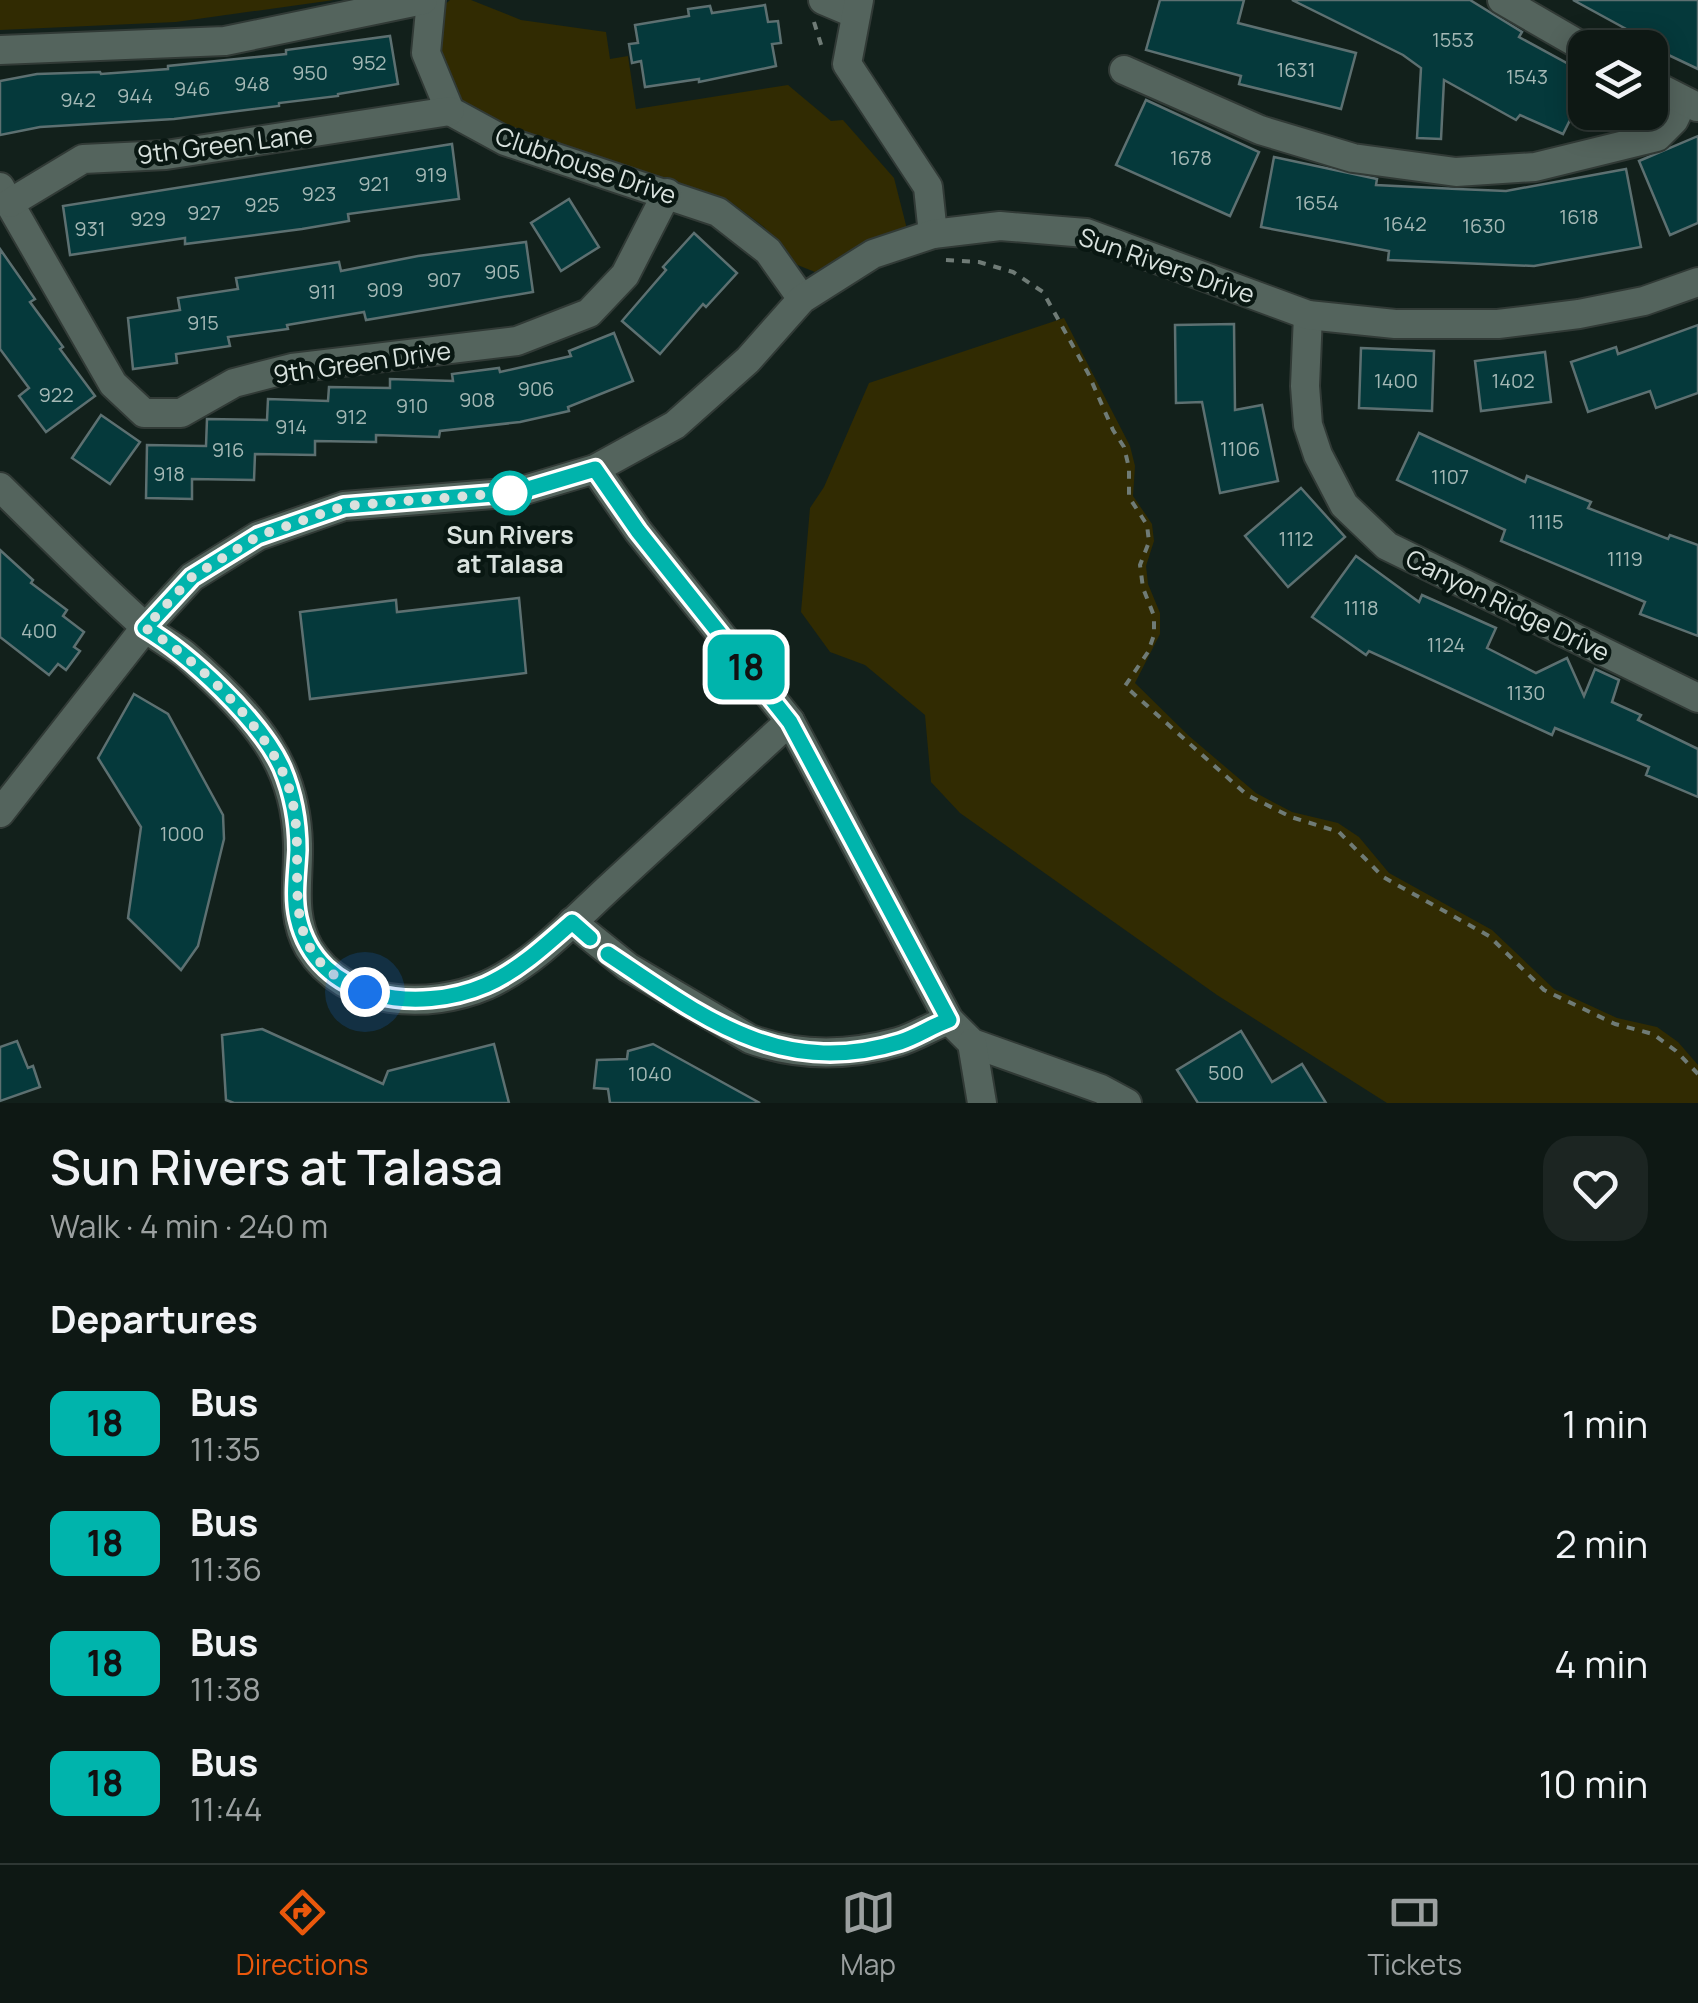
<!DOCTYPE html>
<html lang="en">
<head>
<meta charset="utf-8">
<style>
	body { margin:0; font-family:Manrope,sans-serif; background:#1c2522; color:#f1f3f6; height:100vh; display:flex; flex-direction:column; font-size:38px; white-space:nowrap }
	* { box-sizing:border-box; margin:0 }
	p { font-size:32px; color:#9ba0a0 }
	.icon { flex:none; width:55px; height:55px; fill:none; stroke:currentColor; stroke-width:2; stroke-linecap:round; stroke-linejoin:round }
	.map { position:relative; height:1103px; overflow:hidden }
	.details { display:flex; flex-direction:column; background:#0e1814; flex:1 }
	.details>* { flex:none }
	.badge { padding:0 20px; border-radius:15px; font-size:35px; line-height:65px }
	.controls { position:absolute; left:1568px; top:30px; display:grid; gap:20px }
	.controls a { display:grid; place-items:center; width:100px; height:100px; border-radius:20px; background:#0e1814; box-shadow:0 5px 25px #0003,0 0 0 2px #2e3734; font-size:50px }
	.you { position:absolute; width:50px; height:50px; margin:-25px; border:8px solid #fff; border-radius:50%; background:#1a73e8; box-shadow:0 0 0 15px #1a73e833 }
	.map>.badge { position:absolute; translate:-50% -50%; box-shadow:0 0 0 5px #fff }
	h2 { padding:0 50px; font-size:38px; line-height:90px }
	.round { display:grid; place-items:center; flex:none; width:105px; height:105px; border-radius:30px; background:#1c2522 }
	.head { display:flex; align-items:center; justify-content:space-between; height:170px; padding:0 50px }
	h1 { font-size:48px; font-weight:600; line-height:75px }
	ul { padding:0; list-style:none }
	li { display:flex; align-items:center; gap:30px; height:120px; padding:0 50px }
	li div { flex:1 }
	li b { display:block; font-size:38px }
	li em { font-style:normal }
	li .badge { min-width:110px; font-weight:700; text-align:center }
	.dock { display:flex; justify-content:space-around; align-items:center; height:140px; border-top:2px solid #2e3734; background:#0e1814; font-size:28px; color:#9ba0a0 }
	.dock a { display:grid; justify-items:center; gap:5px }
	.dock .active { color:#ea580c }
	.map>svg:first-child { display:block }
	.green { fill:#312b02 }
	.building { fill:#05393b; stroke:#5d7071; stroke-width:2.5 }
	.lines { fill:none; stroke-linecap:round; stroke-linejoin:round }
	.minor-casing { stroke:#313a36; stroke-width:32 }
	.path { stroke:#6f7b76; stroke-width:4; stroke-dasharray:8 8; stroke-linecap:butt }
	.minor { stroke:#54645d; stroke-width:28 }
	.line-casing { stroke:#fff; stroke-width:22 }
	.line { stroke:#00b4ac; stroke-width:15 }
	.walk { stroke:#d9e2de; stroke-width:10; stroke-dasharray:0 18 }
	.stop-dot { fill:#fff; stroke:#00b4ac; stroke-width:5 }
	.labels { text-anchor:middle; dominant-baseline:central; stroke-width:9; stroke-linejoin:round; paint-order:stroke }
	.number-label { font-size:20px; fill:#a4b8b5 }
	.street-label { font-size:25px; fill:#d9e2de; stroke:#091712 }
	.stop-label { font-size:25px; font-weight:bold; fill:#d9e2de; stroke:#091712 }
</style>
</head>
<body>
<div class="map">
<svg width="1698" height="1103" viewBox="0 0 1698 1103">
	<rect width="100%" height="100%" fill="#12201b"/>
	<g class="green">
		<path d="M0,0H334L176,22L0,30Z"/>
		<path d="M450,0H471L521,20L606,32L610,59L628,56L636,109L788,85L831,121L843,120L894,178L907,229L855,250L815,272L795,264L764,227L732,203L513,134L458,102L437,66L440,9Z"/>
		<path d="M1064,318L1130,446L1135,466L1133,496L1152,524L1154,541L1146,566L1148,584L1160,613V634L1135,683L1189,736L1256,793L1292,812L1338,823L1359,837L1389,873L1492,930L1554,989L1617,1018L1657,1027L1678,1042L1698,1065V1103H1387L1217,995L960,813L931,782L925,715L865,665L830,652L801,612L810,508L824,487L869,383Z"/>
	</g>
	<g class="building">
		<path d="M1160,0H1244L1238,23L1356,53L1341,109L1239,84L1241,76L1146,50Z"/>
		<path d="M1292,0H1470L1522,32L1519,37L1585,73V129L1570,120L1563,134L1520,115L1516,120L1444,80L1441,139L1417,138L1421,68L1403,55Z"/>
		<path d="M1573,0H1698V69L1660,51L1661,48Z"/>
		<path d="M765,5L768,22L778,21L781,43L772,44L776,66L699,82V79L645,87L641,61L632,63L629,44L638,43L635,25L689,16L688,9L710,6L712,13Z"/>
		<path d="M390,36L398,84L338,94V96L279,103V106L174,119L40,127L0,135V81L37,74L100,72L101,74L168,69V66L286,54V50Z"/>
		<path d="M1146,100L1259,152L1230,216L1116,165Z"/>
		<path d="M1698,136V223L1670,235L1639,161Z"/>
		<path d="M452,144L459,199L348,214L349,221L302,229L185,244V238L70,255L63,206Z"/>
		<path d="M1274,157L1377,179L1376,185L1457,189L1506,191L1626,169L1641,247L1534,266L1388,260L1389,251L1261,227Z"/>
		<path d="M569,199L599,247L561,271L531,223Z"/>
		<path d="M694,233L737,273L706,307L703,304L660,354L622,321L666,270L663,267Z"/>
		<path d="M526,242L533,292L366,320L364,312L287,325L288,329L228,337L230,346L176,354L177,363L133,369L128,318L180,310L178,298L238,289L236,278L339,262L341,271L418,256Z"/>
		<path d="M0,249L35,299L30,302L63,347L60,349L95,396L46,432L19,396L29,388L0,349Z"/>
		<path d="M1234,324L1235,410L1262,405L1278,481L1220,493L1202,402L1176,403L1175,325Z"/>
		<path d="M1698,325V393L1656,408L1650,391L1588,412L1571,362L1616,347L1618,354Z"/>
		<path d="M614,333L633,381L568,407L569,411L520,422L440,431L439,437L376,435V442L315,441V455L255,454L254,480L192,479V499L146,498L147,445L206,446L207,419L267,420L268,399L328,401L329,387L390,388V379L453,381L452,374L499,368L500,372L571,356L569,351Z"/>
		<path d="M1361,348L1434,351L1432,411L1359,408Z"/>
		<path d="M1545,352L1551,402L1481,411L1475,361Z"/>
		<path d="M101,415L140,442L110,484L72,458Z"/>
		<path d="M1419,433L1525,482L1527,476L1591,502L1588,508L1668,539L1670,535L1698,545V636L1640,614L1645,602L1501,541L1505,530L1397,480Z"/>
		<path d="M1301,488L1345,537L1288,587L1245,536Z"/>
		<path d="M0,550L33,580L31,583L67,610L63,616L84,632L74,647L80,651L66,670L58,664L49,675L0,637Z"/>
		<path d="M1356,556L1419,602L1422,595L1496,628L1487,648L1536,673L1567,658L1584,696L1595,669L1619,680L1612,702L1641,715L1638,720L1698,749V797L1646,775L1649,767L1555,728L1552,735L1369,651L1366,655L1312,617Z"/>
		<path d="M519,598L526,673L310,699L300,612L396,600L397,612Z"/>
		<path d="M134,694L168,714L223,815L224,839L198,946L181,970L128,918L141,827L98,758Z"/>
		<path d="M262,1029L383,1084L388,1071L494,1044L509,1103H234L226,1100L222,1035Z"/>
		<path d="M1241,1031L1272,1082L1302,1064L1326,1103H1198L1177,1070Z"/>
		<path d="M17,1041L28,1068L33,1066L40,1087L0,1101V1047Z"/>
		<path d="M653,1044L760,1103H610L608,1089L594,1088L597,1060L627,1059L628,1051Z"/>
	</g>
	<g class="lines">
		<defs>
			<g id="minor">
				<path d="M431,0L426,53L450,111L505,141L718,212L768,251L802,299"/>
				<path d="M823,0L856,14"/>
				<path d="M859,0L847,64L928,187L933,234"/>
				<path d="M1502,0L1585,48"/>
				<path d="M0,50L225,41L423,0"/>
				<path d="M1124,70L1260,130L1353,158L1456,172L1535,167L1657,137L1674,120L1683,101"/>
				<path d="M1650,83L1697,107"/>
				<path d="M0,187L113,384L144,413H181L234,383L292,368L517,341L589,313L625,275L667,193"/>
				<path d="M10,203L83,159L166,155L450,111"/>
				<path d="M1308,315L1305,386L1308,425L1318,455L1344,505L1387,546L1698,698"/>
				<path d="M595,469L638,531L790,721L949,1020L972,1043L1101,1089L1127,1103"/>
				<path d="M0,487C47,533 93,580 142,624C154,636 171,644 185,655C214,680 247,712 268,744C287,773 297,808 298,844C299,880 290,915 309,948C345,1007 429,1010 487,985C535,963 573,921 611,886C670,831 730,777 790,721"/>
				<path d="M0,813L145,628L192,577L258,536L344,506L518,492L595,469L675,425L748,360L802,299L873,254L933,234L1000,226L1086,233L1308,315L1395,324H1498L1579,314L1644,301L1698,282"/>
				<path d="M572,922L628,967L750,1039C799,1057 848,1056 898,1042C915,1037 932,1026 949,1020"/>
				<path d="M972,1043L982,1103"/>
			</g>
		</defs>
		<use href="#minor" class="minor-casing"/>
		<g class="path">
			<path d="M814,22L823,51"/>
			<path d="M946,260L979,262L1013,272L1043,292L1088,373L1113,430L1124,447L1129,468V497L1147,525L1149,542L1140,565L1143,588L1154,616V635L1148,652L1125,686L1247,795L1291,817L1339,832L1383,877L1489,936L1544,990L1615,1024L1653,1034L1676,1051L1698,1074"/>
		</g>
		<use href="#minor" class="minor"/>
	</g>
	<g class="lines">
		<defs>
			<path id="line" d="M590,938L572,922C546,945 518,971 486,985C419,1014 317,1002 298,918C293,896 297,873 298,850C298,823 293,794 282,768C260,720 190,655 145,628L192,577L258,536L344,506L518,492L595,469L638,531L790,722L949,1020C932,1026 916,1037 900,1042C780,1079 703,1017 608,954"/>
		</defs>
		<use href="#line" class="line-casing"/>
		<use href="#line" class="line"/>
		<path class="walk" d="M365,992C262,950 315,865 288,785C268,728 197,659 145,628L192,577L258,536L344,506L518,492L510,493"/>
	</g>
	<circle class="stop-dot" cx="510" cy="493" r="20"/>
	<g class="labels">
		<g class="number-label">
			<text x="1453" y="39">1553</text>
			<text x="369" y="62">952</text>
			<text x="1296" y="69">1631</text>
			<text x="310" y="72">950</text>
			<text x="1527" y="76">1543</text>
			<text x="252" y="83">948</text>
			<text x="192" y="88">946</text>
			<text x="135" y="95">944</text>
			<text x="78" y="99">942</text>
			<text x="1191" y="157">1678</text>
			<text x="431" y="174">919</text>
			<text x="374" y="183">921</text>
			<text x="319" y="193">923</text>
			<text x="1317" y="202">1654</text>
			<text x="262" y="204">925</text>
			<text x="204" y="212">927</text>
			<text x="1579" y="216">1618</text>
			<text x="148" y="218">929</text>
			<text x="1405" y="223">1642</text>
			<text x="1484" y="225">1630</text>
			<text x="90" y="228">931</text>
			<text x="502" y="271">905</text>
			<text x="444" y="279">907</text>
			<text x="385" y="289">909</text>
			<text x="322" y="291">911</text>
			<text x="203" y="322">915</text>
			<text x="1396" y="380">1400</text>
			<text x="1513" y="380">1402</text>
			<text x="536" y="388">906</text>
			<text x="56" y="394">922</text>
			<text x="477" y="399">908</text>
			<text x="412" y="405">910</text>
			<text x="351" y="416">912</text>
			<text x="291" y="426">914</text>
			<text x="1240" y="448">1106</text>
			<text x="228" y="449">916</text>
			<text x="169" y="473">918</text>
			<text x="1450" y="476">1107</text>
			<text x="1546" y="521">1115</text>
			<text x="1296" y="538">1112</text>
			<text x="1625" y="558">1119</text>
			<text x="1361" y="607">1118</text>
			<text x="39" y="630">400</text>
			<text x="1446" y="644">1124</text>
			<text x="1526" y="692">1130</text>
			<text x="182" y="833">1000</text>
			<text x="1226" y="1072">500</text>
			<text x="650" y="1073">1040</text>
		</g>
		<g class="street-label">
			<text transform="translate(225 144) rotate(-7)">9th Green Lane</text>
			<text transform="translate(586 165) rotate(19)">Clubhouse Drive</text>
			<text transform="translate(1167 265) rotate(19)">Sun Rivers Drive</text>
			<text transform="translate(362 362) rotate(-8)">9th Green Drive</text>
			<text transform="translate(1508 605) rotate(26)">Canyon Ridge Drive</text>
		</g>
		<g class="stop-label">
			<text x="510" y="534">Sun Rivers<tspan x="510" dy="29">at Talasa</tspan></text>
		</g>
	</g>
</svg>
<div class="controls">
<a><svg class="icon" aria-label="layers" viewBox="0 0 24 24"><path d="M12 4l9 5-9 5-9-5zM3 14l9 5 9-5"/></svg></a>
</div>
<div class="you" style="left:365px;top:992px"></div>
<b class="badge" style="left:746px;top:667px;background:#00b4ac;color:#111">18</b>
</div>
<section class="details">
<div class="head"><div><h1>Sun Rivers at Talasa</h1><p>Walk · 4 min · 240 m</p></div><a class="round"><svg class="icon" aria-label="heart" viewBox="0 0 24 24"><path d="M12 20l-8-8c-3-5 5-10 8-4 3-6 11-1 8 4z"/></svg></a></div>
<h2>Departures</h2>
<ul>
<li><span class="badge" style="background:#00b4ac;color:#111">18</span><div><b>Bus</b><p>11:35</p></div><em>1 min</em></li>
<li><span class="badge" style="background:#00b4ac;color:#111">18</span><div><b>Bus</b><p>11:36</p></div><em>2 min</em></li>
<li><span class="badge" style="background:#00b4ac;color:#111">18</span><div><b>Bus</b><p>11:38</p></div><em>4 min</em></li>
<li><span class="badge" style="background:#00b4ac;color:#111">18</span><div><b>Bus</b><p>11:44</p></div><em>10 min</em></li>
</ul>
</section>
<nav class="dock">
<a class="active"><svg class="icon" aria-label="directions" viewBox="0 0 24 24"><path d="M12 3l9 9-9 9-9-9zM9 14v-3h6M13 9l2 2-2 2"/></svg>Directions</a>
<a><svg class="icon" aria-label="map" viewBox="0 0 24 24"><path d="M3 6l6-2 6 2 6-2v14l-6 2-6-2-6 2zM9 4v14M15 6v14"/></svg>Map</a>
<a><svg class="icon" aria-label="tickets" viewBox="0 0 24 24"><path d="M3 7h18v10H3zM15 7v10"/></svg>Tickets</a>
</nav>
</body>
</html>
